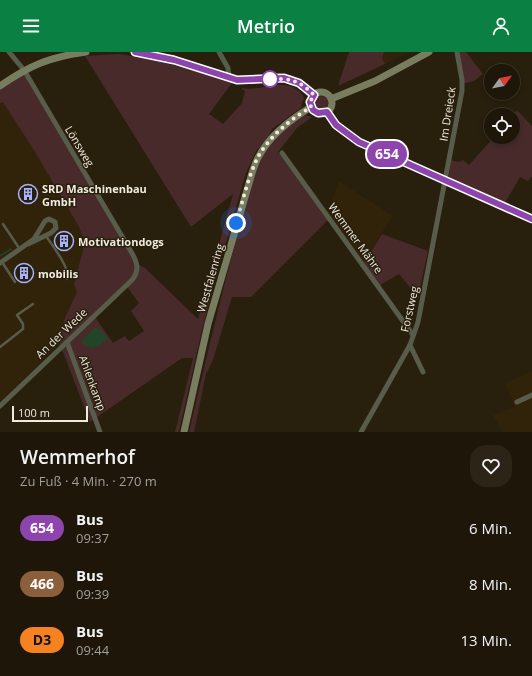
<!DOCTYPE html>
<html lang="de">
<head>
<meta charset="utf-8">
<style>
	body { margin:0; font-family:"Open Sans",sans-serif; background:#2b2417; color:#f1f3f6; height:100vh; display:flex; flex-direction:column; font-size:15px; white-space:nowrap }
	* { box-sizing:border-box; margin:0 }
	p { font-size:13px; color:#a19f9c }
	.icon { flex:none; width:22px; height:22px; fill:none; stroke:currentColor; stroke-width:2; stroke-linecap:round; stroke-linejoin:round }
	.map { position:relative; height:380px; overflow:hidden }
	.details { display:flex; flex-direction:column; background:#1e1709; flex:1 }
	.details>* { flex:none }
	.badge { padding:0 8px; border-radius:13px; font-size:14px; line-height:26px }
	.needle { width:26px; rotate:57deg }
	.buttons { position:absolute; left:484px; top:12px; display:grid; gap:8px }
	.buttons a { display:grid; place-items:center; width:36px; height:36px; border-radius:50%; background:#1e1709; box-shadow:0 2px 6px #0003,0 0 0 1px #3c362a; font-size:20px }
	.scale { position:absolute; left:12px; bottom:10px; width:76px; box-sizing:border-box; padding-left:4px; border:2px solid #f0eadf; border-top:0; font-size:11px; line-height:14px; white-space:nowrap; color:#f0eadf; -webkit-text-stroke:3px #281f0c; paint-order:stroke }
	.you { position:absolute; width:20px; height:20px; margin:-10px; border:3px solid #fff; border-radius:50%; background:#1a73e8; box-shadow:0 0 0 6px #1a73e833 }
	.map>.badge { position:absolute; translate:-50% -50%; box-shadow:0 0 0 2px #fff }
	.round { display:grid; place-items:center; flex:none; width:42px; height:42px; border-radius:16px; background:#2b2417 }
	.summary { display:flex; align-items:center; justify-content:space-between; height:68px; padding:0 20px }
	h1 { font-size:19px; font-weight:600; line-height:30px }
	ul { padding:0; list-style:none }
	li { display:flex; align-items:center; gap:12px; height:56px; padding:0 20px }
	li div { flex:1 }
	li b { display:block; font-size:15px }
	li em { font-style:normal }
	li .badge { min-width:44px; font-weight:700; text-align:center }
	header { display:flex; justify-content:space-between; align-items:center; height:52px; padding:0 20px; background:#0b8043; color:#fff; font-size:18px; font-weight:600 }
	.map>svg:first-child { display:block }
	.built { fill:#30230a }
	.green { fill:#482a2b; fill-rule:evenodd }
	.water { fill:#224529 }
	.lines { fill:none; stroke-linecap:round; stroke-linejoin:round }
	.stream { stroke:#224529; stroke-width:1.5 }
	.lane { stroke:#585c4a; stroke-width:2.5 }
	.street { stroke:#585c4a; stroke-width:5 }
	.secondary { stroke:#787d60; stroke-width:7 }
	.line-casing { stroke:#fff; stroke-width:9 }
	.line { stroke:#8e44ad; stroke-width:6 }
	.walk { stroke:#f0eadf; stroke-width:4; stroke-dasharray:0 7.2 }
	.stop-dot { fill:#fff; stroke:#8e44ad; stroke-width:2 }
	.labels { text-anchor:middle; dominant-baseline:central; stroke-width:3; stroke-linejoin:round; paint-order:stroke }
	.street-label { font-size:11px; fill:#f0eadf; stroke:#281f0c }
	.poi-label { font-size:11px; font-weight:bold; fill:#f0eadf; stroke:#281f0c; text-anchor:start }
</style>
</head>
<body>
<header><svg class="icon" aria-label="menu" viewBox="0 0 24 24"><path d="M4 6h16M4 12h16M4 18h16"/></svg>Metrio<svg class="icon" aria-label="person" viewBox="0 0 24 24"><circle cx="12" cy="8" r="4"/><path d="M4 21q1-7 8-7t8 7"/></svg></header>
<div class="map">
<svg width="532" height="380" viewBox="0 0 532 380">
	<rect width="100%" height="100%" fill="#281f0c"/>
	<g class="built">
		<path d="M384,0H409L385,12L382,6Z"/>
		<path d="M3,49L35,100L78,173L85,190L74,232L78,239L64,268L59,293L0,349V51Z"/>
		<path d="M339,129L393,164L363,210L327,160Z"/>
		<path d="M532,319V380H502L493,363L515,355L505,331Z"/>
	</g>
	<g class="green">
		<path d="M349,0H384L382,6L385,12L338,34Z"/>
		<path d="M458,0H466L483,22L474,29L463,32Z"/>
		<path d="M119,2C159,8 194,18 232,31L209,62L223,72L242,51L245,39L242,37V36C260,40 280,26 296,37C300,40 302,41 304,46L301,53L302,55L272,77L268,85L256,99L246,121L216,225L202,278L179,380H175L193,306H182L90,370L63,300L59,295L64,268L77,240L74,232L85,190L78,173L35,100L3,50L0,51V36L21,22L24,23L135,211L145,216L198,267L233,142L191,175L85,4ZM125,232L139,251L131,259L144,279L129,289L125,284L113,291L93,262Z"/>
		<circle cx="321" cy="51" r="7"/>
		<path d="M517,58L532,74V124L528,129L520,125L505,151L451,127L449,124L451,108L458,110L463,108L469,113L494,85H513V64Z"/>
		<path d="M305,63L312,65L297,76L278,100L328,168L251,245H232L213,308L206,322L194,380H189C204,316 219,252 236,188C243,162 250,126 264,102C275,85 288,73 305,63Z"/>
		<path d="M382,182L428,199L418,245L399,222L377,235L361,212L365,209Z"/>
	</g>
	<path class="water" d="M95,276H98L108,286L100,293L93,296L82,292L84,286Z"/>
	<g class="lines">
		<path class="stream" d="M0,204L11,197"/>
		<g class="lane">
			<path d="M3,172L19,196"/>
			<path d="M46,184C52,193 71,217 67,227"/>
			<path d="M2,210L15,230"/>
			<path d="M0,295L23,277V272L17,263L33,252"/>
		</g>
		<g class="street">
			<path d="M219,0L228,16L229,26"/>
			<path d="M282,101L413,283"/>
			<path d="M0,211L34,187L45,169L49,167L55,170L56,176L51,181L28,192"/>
			<path d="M67,290L100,380"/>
			<path d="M410,293L423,320"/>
			<path d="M517,350L532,343"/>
			<path d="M0,354L132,228C139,219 138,213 133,203L24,18L9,0"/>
			<path d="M361,380L410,293L418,270L462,39V28L457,0"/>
		</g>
		<g class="secondary">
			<path d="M135,0L174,8L237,28H254L278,25L290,27L299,31L314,43"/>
			<path d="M0,34C30,13 50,5 86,0"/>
			<circle cx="321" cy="51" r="11"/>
			<path d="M331,47L375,29L429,0"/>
			<path d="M327,60L336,73L359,90L532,167"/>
			<path d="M184,380L208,272L252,121C254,115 256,109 259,104C270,83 291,67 311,55"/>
		</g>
	</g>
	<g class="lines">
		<defs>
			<path id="line" d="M135,0L174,8L237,28L284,26L299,31L314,43L310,50L313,58L318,61L327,60L336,73L359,90L532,167"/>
		</defs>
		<use href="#line" class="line-casing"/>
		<use href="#line" class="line"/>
		<path class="walk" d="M236,171C243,149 248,124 259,103C271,83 291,67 311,55L310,50L314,43C297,27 292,27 270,27"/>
	</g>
	<defs>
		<symbol id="building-ring" viewBox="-11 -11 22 22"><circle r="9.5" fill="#281f0c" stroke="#a7b1fc" stroke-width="1.5"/><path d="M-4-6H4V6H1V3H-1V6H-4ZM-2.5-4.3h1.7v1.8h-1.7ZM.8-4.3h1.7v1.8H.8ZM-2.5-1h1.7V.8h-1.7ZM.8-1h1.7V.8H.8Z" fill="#a7b1fc"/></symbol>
	</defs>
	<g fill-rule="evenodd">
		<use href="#building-ring" x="17" y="131" width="22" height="22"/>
		<use href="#building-ring" x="53" y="178" width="22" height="22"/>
		<use href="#building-ring" x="13" y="210" width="22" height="22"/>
	</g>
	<circle class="stop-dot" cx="270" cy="27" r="8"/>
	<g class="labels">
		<g class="street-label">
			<text transform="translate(447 62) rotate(-81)">Im Dreieck</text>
			<text transform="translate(80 94) rotate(59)">Lönsweg</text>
			<text transform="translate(356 186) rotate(54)">Wemmer Mähre</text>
			<text transform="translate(210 226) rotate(-74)">Westfalenring</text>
			<text transform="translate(409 257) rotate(-77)">Forstweg</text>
			<text transform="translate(61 281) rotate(-44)">An der Wede</text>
			<text transform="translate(93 331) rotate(70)">Ahlenkamp</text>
		</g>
		<g class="poi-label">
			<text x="42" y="136">SRD Maschinenbau<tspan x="42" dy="13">GmbH</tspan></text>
			<text x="78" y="189">Motivationdogs</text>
			<text x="38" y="221">mobilis</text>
		</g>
	</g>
</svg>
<div class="buttons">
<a><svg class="needle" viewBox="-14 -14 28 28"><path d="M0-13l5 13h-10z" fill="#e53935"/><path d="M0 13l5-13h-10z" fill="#a19f9c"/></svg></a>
<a><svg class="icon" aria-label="locate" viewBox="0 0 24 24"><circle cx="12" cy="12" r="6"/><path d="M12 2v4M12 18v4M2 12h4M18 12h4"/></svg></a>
</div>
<div class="scale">100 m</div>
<div class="you" style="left:236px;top:171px"></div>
<b class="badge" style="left:387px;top:102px;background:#8e44ad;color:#fff">654</b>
</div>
<section class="details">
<div class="summary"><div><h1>Wemmerhof</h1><p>Zu Fuß · 4 Min. · 270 m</p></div><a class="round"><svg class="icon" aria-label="heart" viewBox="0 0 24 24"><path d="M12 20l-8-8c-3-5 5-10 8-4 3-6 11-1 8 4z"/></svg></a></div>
<ul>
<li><span class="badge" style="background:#8e44ad;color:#fff">654</span><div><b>Bus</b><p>09:37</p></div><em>6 Min.</em></li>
<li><span class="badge" style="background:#8b5e3c;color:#fff">466</span><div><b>Bus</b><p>09:39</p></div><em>8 Min.</em></li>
<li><span class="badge" style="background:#f58220;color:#111">D3</span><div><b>Bus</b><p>09:44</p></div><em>13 Min.</em></li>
</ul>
</section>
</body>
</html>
